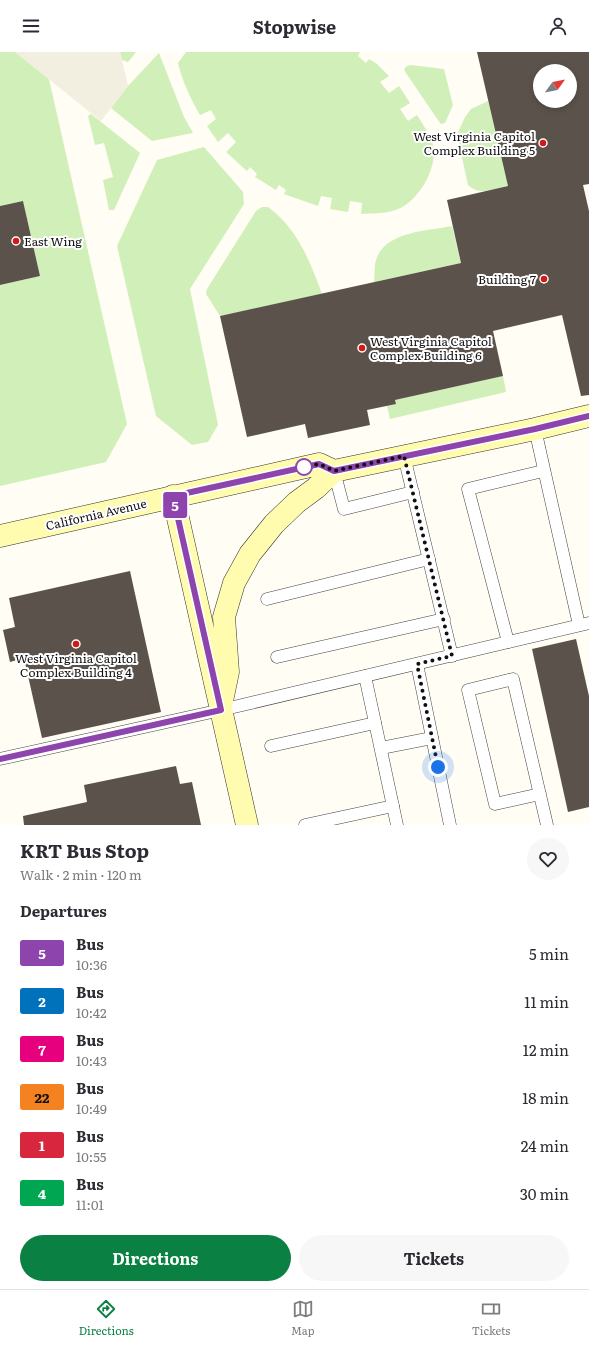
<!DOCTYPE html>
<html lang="en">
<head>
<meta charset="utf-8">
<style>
	body { margin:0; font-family:Literata,serif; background:#f7f7f7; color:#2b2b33; height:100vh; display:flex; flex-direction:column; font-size:15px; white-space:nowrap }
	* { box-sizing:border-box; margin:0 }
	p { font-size:13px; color:#7c7c81 }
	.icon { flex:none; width:22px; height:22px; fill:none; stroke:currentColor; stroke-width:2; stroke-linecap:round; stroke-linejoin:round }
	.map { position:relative; height:773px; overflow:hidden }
	.drawer { display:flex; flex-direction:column; background:#fff; flex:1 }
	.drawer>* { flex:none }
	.badge { padding:0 8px; border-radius:3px; font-size:14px; line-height:26px }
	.needle { width:26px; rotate:57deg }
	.buttons { position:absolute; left:533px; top:12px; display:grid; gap:8px }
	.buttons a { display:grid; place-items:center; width:44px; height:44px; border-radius:50%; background:#fff; box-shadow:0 2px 6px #0003; font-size:20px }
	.you { position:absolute; width:20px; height:20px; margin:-10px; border:3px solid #fff; border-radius:50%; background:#1a73e8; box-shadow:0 0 0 6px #1a73e833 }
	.map>.badge { position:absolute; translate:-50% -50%; box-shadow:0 0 0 2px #fff }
	h2 { padding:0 20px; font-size:15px; line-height:36px }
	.round { display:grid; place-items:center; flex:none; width:42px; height:42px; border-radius:21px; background:#f7f7f7 }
	.summary { display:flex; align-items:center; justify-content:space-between; height:68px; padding:0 20px }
	h1 { font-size:19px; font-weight:700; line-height:30px }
	.cta { display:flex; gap:8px; margin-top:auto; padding:8px 20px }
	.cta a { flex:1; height:46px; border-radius:24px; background:#0b8043; color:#fff; font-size:16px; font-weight:700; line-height:46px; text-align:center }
	.cta a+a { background:#f7f7f7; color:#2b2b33 }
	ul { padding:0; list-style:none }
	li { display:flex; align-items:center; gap:12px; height:48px; padding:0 20px }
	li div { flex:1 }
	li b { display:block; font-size:15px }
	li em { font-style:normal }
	li .badge { min-width:44px; font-weight:700; text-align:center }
	header { display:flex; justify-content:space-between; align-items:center; height:52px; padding:0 20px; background:#fff; font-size:18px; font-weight:700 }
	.tab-bar { display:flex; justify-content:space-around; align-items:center; height:56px; border-top:1px solid #e1e1e2; background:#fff; font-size:11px; color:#7c7c81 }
	.tab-bar a { display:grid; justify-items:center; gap:2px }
	.tab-bar .current { color:#0b8043 }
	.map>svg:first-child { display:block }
	.green { fill:#d1efb8 }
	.plaza { fill:#f2eee0 }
	.building { fill:#5b524b; fill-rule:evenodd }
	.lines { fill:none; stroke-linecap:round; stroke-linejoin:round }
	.lane-casing { stroke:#434343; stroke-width:13 }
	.secondary-casing { stroke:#323232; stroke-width:23 }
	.lane { stroke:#fff; stroke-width:12 }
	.secondary { stroke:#fffbaf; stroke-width:22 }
	.line-casing { stroke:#fff; stroke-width:9 }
	.line { stroke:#8e44ad; stroke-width:6 }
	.walk { stroke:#101010; stroke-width:4; stroke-dasharray:0 7.2 }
	.poi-dot { fill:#d21917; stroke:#fff; stroke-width:1.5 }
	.stop-dot { fill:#fff; stroke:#8e44ad; stroke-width:2 }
	.labels { text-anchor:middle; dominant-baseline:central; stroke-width:4; stroke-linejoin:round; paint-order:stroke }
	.poi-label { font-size:12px; fill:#101010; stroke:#fff; text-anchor:end }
	.street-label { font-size:12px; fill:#101010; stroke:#fff }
</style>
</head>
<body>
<header><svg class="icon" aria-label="menu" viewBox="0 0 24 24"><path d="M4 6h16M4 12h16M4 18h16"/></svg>Stopwise<svg class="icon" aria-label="person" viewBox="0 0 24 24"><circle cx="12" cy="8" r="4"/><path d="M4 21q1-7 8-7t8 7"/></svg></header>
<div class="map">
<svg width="589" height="773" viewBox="0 0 589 773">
	<rect width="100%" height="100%" fill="#fffdf4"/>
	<g class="green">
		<path d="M0,0H15L49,27L127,372L106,410L0,434V233L40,224L23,149L0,154Z"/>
		<path d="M120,0H136L128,10L122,8Z"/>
		<path d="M186,0H360L358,4L366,11L369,7L377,12L389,24L380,30L389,41L399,34L410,51L400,57L408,69L417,63C423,73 434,88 434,100C434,123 415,154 392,159C382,162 371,161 361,162L362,151L350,149L348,160L330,157L332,146L321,144L318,154L284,142L286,138L279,133L276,138L255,125L257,122L250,115L247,119L226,100L236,90L228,81L218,90L207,74L216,67L211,58L200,63C191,47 182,29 178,11Z"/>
		<path d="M159,1L184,65L193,81L152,89L111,56L128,34Z"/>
		<path d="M411,13L444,17L453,53L445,71L441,72L440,71L406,21L404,17L407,14Z"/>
		<path d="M488,49L508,134C494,137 479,144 468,133L457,83L465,65L471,57Z"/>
		<path d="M91,62L140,101L114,158H109L103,128L113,125L104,91L95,93L88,64Z"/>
		<path d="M204,95L243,140L244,152L190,237L218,373L208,390L192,393L156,364L117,194L157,108Z"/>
		<path d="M262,155H268C297,176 310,209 322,242L220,264L206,242L207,237L256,159Z"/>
		<path d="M452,174L461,211L374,230C375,223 374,214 376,208C385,179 428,179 452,174Z"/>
		<path d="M503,324L506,340L390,367L387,354L396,352L395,348Z"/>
	</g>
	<path class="plaza" d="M15,0H120L128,34L101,69Z"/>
	<g class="building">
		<path d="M477,0H589V132L583,133L589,159V343L581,344L562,263L493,279L503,324L395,348L396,352L367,358L370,373L308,386L305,372L247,385L220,264L461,211L447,148L508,134ZM540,19H570V49H540Z"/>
		<path d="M23,149L40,224L0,233V154Z"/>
		<path d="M130,519L161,660L42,686L24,606L10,610L3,578L15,575L9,546Z"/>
		<path d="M576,587L589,644V755L568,760L532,597Z"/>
		<path d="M176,714L180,732L192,730L201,773H24L23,764L87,750L84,733Z"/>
	</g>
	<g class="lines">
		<defs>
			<g id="lane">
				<path d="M535,377L579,573"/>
				<path d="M404,404L452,604"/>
				<path d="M334,419L344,457L413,440"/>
				<path d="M267,547L429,507"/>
				<path d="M508,590L468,437L543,419"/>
				<path d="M277,605L444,567"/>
				<path d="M417,612L450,773"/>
				<path d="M365,624L397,773"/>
				<path d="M271,694L375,671"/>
				<path d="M381,696L432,686"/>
				<path d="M0,707L221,658L589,571"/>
				<path d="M540,742L495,752L468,638L513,627L547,773"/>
				<path d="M305,773L393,754"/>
			</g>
			<g id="secondary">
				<path d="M173,444L247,773"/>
				<path d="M0,484L319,412L334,419L535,377L589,364"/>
				<path d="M222,649L228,620L224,565L234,531L250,502L274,472L297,450L316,436L334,419"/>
			</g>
		</defs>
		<use href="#lane" class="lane-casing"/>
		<use href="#secondary" class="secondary-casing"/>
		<use href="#lane" class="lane"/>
		<use href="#secondary" class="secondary"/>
	</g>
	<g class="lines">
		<defs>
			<path id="line" d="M0,707L221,658L173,444L319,412L334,419L535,377L589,364"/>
		</defs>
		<use href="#line" class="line-casing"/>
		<use href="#line" class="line"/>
		<path class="walk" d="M304,415H303L319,412L334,419L404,404L452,604L417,612L438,715"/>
	</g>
	<g class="poi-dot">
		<circle cx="543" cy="91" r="4"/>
		<circle cx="16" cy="189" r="4"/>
		<circle cx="544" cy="227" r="4"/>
		<circle cx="362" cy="296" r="4"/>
		<circle cx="76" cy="592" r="4"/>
	</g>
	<circle class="stop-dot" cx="304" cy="415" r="8"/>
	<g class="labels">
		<g class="poi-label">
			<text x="535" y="84">West Virginia Capitol<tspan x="535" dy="14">Complex Building 5</tspan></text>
			<text x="24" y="189" text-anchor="start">East Wing</text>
			<text x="536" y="227">Building 7</text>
			<text x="370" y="289" text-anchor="start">West Virginia Capitol<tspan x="370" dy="14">Complex Building 6</tspan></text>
			<text x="76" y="606" text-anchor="middle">West Virginia Capitol<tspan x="76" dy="14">Complex Building 4</tspan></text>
		</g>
		<g class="street-label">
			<text transform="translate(96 462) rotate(-13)">California Avenue</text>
		</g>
	</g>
</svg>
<div class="buttons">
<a><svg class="needle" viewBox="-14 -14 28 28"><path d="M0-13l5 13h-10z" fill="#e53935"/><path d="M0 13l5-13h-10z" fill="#7c7c81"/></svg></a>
</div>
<div class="you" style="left:438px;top:715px"></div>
<b class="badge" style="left:175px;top:453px;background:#8e44ad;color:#fff">5</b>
</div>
<section class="drawer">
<div class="summary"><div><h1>KRT Bus Stop</h1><p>Walk · 2 min · 120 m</p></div><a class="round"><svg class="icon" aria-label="heart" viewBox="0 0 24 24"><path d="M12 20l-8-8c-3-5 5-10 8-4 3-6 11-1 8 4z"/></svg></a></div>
<h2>Departures</h2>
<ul>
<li><span class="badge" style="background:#8e44ad;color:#fff">5</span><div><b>Bus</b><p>10:36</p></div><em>5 min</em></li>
<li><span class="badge" style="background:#0072bc;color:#fff">2</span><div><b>Bus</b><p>10:42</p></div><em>11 min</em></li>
<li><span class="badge" style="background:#e6007e;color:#fff">7</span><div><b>Bus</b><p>10:43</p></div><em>12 min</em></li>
<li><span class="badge" style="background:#f58220;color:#111">22</span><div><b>Bus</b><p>10:49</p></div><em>18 min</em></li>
<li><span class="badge" style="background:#d7263d;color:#fff">1</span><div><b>Bus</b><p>10:55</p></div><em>24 min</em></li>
<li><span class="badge" style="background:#00a651;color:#fff">4</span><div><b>Bus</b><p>11:01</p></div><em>30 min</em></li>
</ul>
<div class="cta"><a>Directions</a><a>Tickets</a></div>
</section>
<nav class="tab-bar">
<a class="current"><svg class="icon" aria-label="directions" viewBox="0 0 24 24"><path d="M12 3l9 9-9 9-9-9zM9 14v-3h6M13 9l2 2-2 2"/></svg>Directions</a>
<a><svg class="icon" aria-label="map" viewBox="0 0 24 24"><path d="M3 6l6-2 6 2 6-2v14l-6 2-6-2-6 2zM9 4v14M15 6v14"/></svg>Map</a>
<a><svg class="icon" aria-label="tickets" viewBox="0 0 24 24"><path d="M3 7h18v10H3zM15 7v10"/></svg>Tickets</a>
</nav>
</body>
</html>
